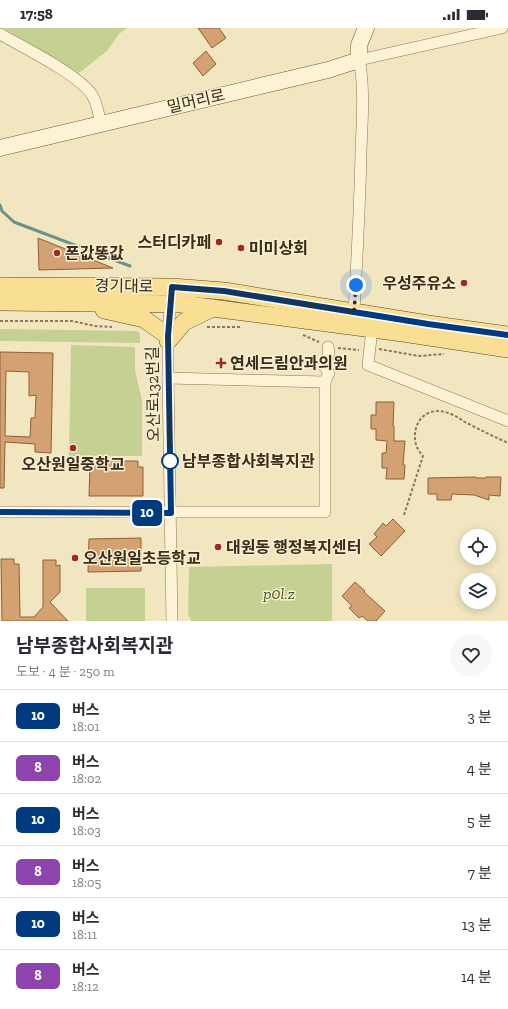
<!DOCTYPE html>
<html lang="ko">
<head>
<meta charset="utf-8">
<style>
	body { margin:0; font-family:"Zilla Slab","Noto Sans KR",serif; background:#f7f7f7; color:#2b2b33; height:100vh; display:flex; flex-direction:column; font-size:15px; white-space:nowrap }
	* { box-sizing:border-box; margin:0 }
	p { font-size:13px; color:#7c7c81 }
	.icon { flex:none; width:22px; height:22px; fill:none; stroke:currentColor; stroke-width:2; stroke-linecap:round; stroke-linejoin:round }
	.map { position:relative; height:593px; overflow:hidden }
	.side { display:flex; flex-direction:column; background:#fff; flex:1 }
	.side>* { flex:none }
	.badge { padding:0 8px; border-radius:6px; font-size:14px; line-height:26px }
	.controls { position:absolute; left:460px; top:501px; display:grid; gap:8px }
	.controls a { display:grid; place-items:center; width:36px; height:36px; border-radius:50%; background:#fff; box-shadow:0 2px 10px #0003; font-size:20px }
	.you { position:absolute; width:20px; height:20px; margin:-10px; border:3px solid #fff; border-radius:50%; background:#1a73e8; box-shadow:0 0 0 6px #1a73e833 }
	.map>.badge { position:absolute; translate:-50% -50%; box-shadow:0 0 0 2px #fff }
	.round { display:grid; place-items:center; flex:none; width:42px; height:42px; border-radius:21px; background:#f7f7f7 }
	.headline { display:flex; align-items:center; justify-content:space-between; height:68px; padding:0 16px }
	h1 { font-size:19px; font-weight:700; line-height:30px }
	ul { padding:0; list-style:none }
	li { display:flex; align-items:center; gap:12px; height:52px; padding:0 16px; border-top:1px solid #e1e1e2 }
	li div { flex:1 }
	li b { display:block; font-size:15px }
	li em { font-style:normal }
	li .badge { min-width:44px; font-weight:700; text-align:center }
	.status { display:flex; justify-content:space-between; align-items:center; height:28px; padding:0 20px; background:#fff; direction:ltr }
	.status svg { height:11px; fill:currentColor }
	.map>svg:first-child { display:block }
	.green { fill:#c5d193 }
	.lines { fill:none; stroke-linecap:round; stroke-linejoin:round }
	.stream { stroke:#69928b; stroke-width:3 }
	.building { fill:#d3a172; stroke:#8d603a; fill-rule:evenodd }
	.street-casing { stroke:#8c7656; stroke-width:12 }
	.secondary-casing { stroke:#6e5739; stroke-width:17 }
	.primary-casing { stroke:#59442b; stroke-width:18 }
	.path { stroke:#8c7656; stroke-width:2; stroke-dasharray:3 2; stroke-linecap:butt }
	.street { stroke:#fcf2d4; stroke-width:11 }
	.secondary { stroke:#fcf2d4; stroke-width:16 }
	.primary { stroke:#f8df94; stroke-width:17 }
	.line-casing { stroke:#fff; stroke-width:9 }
	.line { stroke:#003b80; stroke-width:6 }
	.walk { stroke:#3a2d1c; stroke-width:4; stroke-dasharray:0 7.2 }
	.poi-dot { fill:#a02821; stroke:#f8efd0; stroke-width:1.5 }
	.stop-dot { fill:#fff; stroke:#003b80; stroke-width:2 }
	.labels { text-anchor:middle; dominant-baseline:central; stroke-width:3; stroke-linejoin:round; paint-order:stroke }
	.street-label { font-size:16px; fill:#3a2d1c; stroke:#f8efd0 }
	.poi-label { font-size:16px; font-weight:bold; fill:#3a2d1c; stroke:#f8efd0; text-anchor:start }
	.stop-label { font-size:16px; font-weight:bold; fill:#3a2d1c; stroke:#f8efd0; text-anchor:start }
	.park-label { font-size:16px; font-style:italic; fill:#475921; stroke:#f8efd0 }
</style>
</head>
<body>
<div class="status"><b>17:58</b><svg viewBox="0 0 49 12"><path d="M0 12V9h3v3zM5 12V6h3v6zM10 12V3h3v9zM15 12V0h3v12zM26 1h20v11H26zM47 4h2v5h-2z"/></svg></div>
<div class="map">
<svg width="508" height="593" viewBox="0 0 508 593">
	<rect width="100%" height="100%" fill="#f2e6c0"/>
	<g class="green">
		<path d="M3,0H127L119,6L107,23L79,45Z"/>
		<path d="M0,301L137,303L140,306V315L0,313Z"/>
		<path d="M71,317L135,319V342L142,372V428H69Z"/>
		<path d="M332,536V593H191L188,586L189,539Z"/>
		<rect x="86" y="560" width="59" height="33"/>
	</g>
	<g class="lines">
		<path class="stream" d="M0,177L2,183L14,194L130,238"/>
	</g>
	<g class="building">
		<path d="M198,0H219L226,10L212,20Z"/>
		<path d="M206,23L216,36L203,48L193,35Z"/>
		<path d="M38,210L113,240L39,242Z"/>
		<path d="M0,324L53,325L51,425L35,424V416L5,414L4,460H0ZM6,343L29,344V368L36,367L35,390H31L30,409L5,408Z"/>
		<path d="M376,374H394L393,398H394V413H405L403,437H405L404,451H386L387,440H382V425H386L387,413L376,412V401H371V387H376Z"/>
		<path d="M105,433H138V439H143V468H89L90,437L105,438Z"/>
		<path d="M476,449V450H486V449H501L500,468L489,467V472L474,467L452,466L451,472H437V466H428V450Z"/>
		<path d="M393,491L405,503L381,528L369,516L377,509L374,506L383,495L386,498Z"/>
		<path d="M141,510V543L88,544L89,511Z"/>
		<path d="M1,531H14V536H19L20,589H34L43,579V532H56V538L60,537V564L50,574L68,593H2Z"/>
		<path d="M355,554L365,563L364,564L385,583L376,593H368L362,588L359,590L349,580L352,578L342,568Z"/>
	</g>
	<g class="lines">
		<defs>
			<g id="street">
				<path d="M0,6C21,18 81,48 92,67C97,74 99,88 101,96"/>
				<path d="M171,270L168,304V350L172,593"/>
				<path d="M354,284C357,230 360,177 361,123C362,95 365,59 359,32L502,0"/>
				<path d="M372,301L368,337L508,393"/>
				<path d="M325,354L329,345L324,338C327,333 326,330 329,325L328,319"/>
				<path d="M0,484H325V354L168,350"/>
			</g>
			<path id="secondary" d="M0,120L328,42L359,32V17L366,0"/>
			<g id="primary">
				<path d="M0,258L172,259L224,263L428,296L508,307"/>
				<path d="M0,274L181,276L403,305L508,321"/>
				<path d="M104,282L144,291L168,308"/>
				<path d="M168,313L184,294L213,280"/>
			</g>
		</defs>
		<use href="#street" class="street-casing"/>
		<use href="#secondary" class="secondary-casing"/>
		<use href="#primary" class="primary-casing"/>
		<g class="path">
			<path d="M0,293H72L95,298L112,299"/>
			<path d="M207,299H240"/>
			<path d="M303,307L319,314"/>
			<path d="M338,320L359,322"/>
			<path d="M379,321L419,328L444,326"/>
			<path d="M404,487L423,428C416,421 413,411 416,400C421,383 438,379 453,387C459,389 463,394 469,396C482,403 495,409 508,415"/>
		</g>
		<use href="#street" class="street"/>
		<use href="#secondary" class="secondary"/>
		<use href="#primary" class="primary"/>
	</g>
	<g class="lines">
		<defs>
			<path id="line" d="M0,484L171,485L168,308L172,259L224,263L428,296L508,307"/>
		</defs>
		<use href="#line" class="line-casing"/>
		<use href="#line" class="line"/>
		<path class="walk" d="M170,433V440L168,308L172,259L224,263L354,284L356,257"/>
	</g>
	<g class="poi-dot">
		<circle cx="219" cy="214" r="4"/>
		<circle cx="241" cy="220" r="4"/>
		<circle cx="57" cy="225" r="4"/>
		<circle cx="464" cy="255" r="4"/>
		<path d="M219 329h4v4h4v4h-4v4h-4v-4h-4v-4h4z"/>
		<circle cx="73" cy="420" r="4"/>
		<circle cx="218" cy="519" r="4"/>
		<circle cx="75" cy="530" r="4"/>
	</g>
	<circle class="stop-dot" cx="170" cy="433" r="8"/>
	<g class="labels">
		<g class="street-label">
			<text transform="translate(196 73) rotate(-13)">밀머리로</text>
			<text transform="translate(124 258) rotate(1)">경기대로</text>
			<text transform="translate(153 366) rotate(-91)">오산로132번길</text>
		</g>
		<g class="poi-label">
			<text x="211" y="214" text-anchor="end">스터디카페</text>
			<text x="249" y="220">미미상회</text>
			<text x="65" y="225">폰값똥값</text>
			<text x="456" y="255" text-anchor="end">우성주유소</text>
			<text x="230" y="335">연세드림안과의원</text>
			<text x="73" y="436" text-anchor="middle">오산원일중학교</text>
			<text x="226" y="519">대원동 행정복지센터</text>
			<text x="83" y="530">오산원일초등학교</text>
		</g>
		<g class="stop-label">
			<text x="182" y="433">남부종합사회복지관</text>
		</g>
		<g class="park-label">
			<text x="279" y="565">p0l.z</text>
		</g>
	</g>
</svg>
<div class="controls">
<a><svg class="icon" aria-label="locate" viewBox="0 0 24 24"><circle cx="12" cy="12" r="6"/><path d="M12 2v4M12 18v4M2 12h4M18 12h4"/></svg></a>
<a><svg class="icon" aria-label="layers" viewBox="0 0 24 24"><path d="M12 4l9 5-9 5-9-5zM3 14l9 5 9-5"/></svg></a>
</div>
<div class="you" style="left:356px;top:257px"></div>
<b class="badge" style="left:147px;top:485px;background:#003b80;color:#fff">10</b>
</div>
<section class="side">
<div class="headline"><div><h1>남부종합사회복지관</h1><p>도보 · 4 분 · 250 m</p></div><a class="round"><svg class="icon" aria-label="heart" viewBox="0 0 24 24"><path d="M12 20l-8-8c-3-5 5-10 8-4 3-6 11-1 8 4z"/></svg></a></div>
<ul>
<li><span class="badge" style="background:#003b80;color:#fff">10</span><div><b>버스</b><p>18:01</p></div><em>3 분</em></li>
<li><span class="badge" style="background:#8e44ad;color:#fff">8</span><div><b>버스</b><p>18:02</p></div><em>4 분</em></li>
<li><span class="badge" style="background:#003b80;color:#fff">10</span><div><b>버스</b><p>18:03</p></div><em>5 분</em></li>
<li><span class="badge" style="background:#8e44ad;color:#fff">8</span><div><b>버스</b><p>18:05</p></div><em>7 분</em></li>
<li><span class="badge" style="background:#003b80;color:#fff">10</span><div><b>버스</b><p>18:11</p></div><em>13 분</em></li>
<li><span class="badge" style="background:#8e44ad;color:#fff">8</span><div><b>버스</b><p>18:12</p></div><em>14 분</em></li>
</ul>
</section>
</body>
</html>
